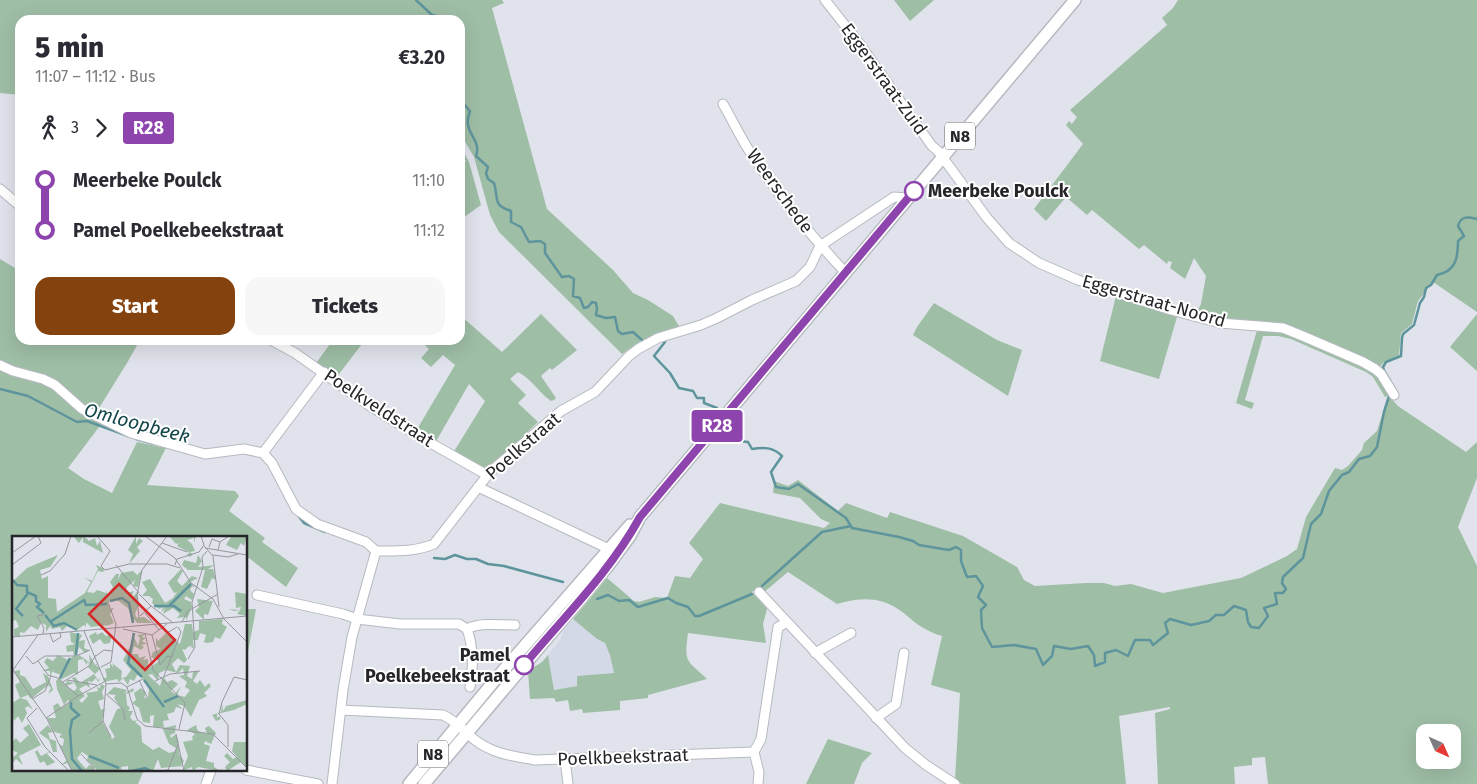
<!DOCTYPE html>
<html lang="en">
<head>
<meta charset="utf-8">
<style>
	body { margin:0; font-family:"Fira Sans",sans-serif; background:#f7f7f7; color:#2b2b33; height:100vh; display:flex; flex-direction:column; font-size:19px; white-space:nowrap }
	* { box-sizing:border-box; margin:0 }
	p { font-size:16px; color:#7c7c81 }
	.icon { flex:none; width:28px; height:28px; fill:none; stroke:currentColor; stroke-width:2; stroke-linecap:round; stroke-linejoin:round }
	.map { position:relative; flex:1; overflow:hidden }
	.details { position:absolute; left:15px; top:15px; width:450px; height:330px; display:flex; flex-direction:column; background:#fff; border-radius:15px; box-shadow:0 5px 20px #0002 }
	.details>* { flex:none }
	.badge { padding:0 10px; border-radius:4px; font-size:18px; line-height:32px }
	.needle { width:32px; rotate:135deg }
	.fabs { position:absolute; left:1416px; top:724px; display:grid; gap:10px }
	.fabs a { display:grid; place-items:center; width:45px; height:45px; border-radius:10px; background:#fff; box-shadow:0 5px 20px #0002; font-size:25px }
	.map>.badge { position:absolute; translate:-50% -50%; box-shadow:0 0 0 2px #fff }
	.legs { display:flex; align-items:center; gap:8px; height:55px; padding:0 20px; font-size:16px }
	.legs p { margin-inline-start:auto }
	.headline { display:flex; align-items:center; justify-content:space-between; height:85px; padding:0 20px }
	h1 { font-size:28px; font-weight:800; line-height:38px }
	.button { display:flex; gap:10px; margin-top:auto; padding:10px 20px }
	.button a { flex:1; height:58px; border-radius:15px; background:#84430e; color:#fff; font-size:20px; font-weight:800; line-height:58px; text-align:center }
	.button a+a { background:#f7f7f7; color:#2b2b33 }
	ul { padding:0 20px; list-style:none }
	li { display:flex; align-items:center; gap:18px; height:50px; font-size:19px }
	li i { display:grid; place-items:center; width:8px; height:100%; margin:0 6px; background:currentColor }
	li i::after { content:''; width:12px; height:12px; margin:-6px; border:4px solid; border-radius:50%; background:#fff }
	li p { margin-inline-start:auto }
	li:first-child i { background:linear-gradient(#0000 50%,currentColor 0) }
	li:last-child i { background:linear-gradient(currentColor 50%,#0000 0) }
	.map>svg:first-child { display:block }
	.built { fill:#d4d9e8 }
	.green { fill:#9fbea6; fill-rule:evenodd }
	.lines { fill:none; stroke-linecap:round; stroke-linejoin:round }
	.stream { stroke:#5e959c; stroke-width:2.5 }
	.minor-casing { stroke:#b6b9c1; stroke-width:11 }
	.major-casing { stroke:#b6b9c1; stroke-width:14 }
	.minor { stroke:#fff; stroke-width:9 }
	.major { stroke:#fff; stroke-width:11 }
	.line-1-casing { stroke:#fff; stroke-width:11 }
	.line-1 { stroke:#8e44ad; stroke-width:8 }
	.stop-1-dot { fill:#fff; stroke:#8e44ad; stroke-width:2.5 }
	.labels { text-anchor:middle; dominant-baseline:central; stroke-width:4; stroke-linejoin:round; paint-order:stroke }
	.shield { fill:#fff; stroke:#67676a; stroke-width:1 }
	.shield-label { font-size:16px; font-weight:bold; fill:#26262a }
	.street-label { font-size:18px; fill:#26262a; stroke:#fff }
	.stop-label { font-size:18px; font-weight:bold; fill:#26262a; stroke:#fff; text-anchor:start }
	.water-label { font-size:19px; font-style:italic; fill:#14474c; stroke:#fff }
	.inset-river { fill:none; stroke:#5e959c; stroke-width:2.5 }
	.inset-road { fill:none; stroke:#96979e; stroke-width:1 }
	.view { fill:#d62828; fill-opacity:0.15; stroke:#d62828; stroke-width:2.5 }
	.inset-edge { fill:none; stroke:#26262a; stroke-width:2.5 }
</style>
</head>
<body>
<div class="map">
<svg width="1477" height="784" viewBox="0 0 1477 784">
	<rect width="100%" height="100%" fill="#e0e3eb"/>
	<path class="built" d="M573,619L597,639L605,643L610,655L614,673L577,676L578,686L554,690L548,655L560,640L564,629Z"/>
	<g class="green">
		<path d="M0,0H502L504,3L492,8L547,209L613,270L633,293L648,300L673,316L680,328L642,340L622,354L499,232L490,215L474,157L460,133V20H20V95L0,93Z"/>
		<path d="M894,0H934L910,21Z"/>
		<path d="M1178,0H1477V312L1433,282L1418,301L1412,324L1401,333L1399,356C1391,361 1385,358 1380,367L1287,327L1214,319L1196,314L1201,304L1206,276L1194,258L1185,279L1170,268L1172,262L1168,261L1167,264L1144,245L1139,249L1092,210L1087,215L1066,197L1046,221L1034,209L1083,144L1066,125L1069,121L1072,124L1077,117L1070,110L1167,25L1162,18L1173,8Z"/>
		<path d="M460,145L469,162L481,205L460,220V166L466,161L460,153Z"/>
		<path d="M0,259L20,271V340H140L127,363L96,413L73,399L0,362Z"/>
		<path d="M1116,296L1177,317L1159,379L1100,361Z"/>
		<path d="M934,303L997,340L1022,350L1008,396L913,335L917,327Z"/>
		<path d="M541,314L577,350L552,370L550,368L541,376L556,398L554,400L551,401C538,392 532,379 518,372L510,379L526,395L518,403L538,422L495,464L484,468L453,453L485,401L469,384L435,443L416,431L455,365L443,355L431,367L421,358L429,349L423,343L425,340H460V315L502,352Z"/>
		<path d="M1477,314V371L1450,347Z"/>
		<path d="M1257,330L1277,331L1289,334L1371,369L1379,378L1388,395L1398,406L1466,452L1477,442V478L1458,527L1477,566V784H1268L1265,757L1252,758V765L1234,767L1235,784H1158L1155,713L1170,709V707L1119,716L1126,784H962L955,780L960,693L931,685L942,636C934,634 927,630 920,626C912,621 906,614 898,609C878,596 859,598 837,604L788,572L763,593L758,588L752,592L767,609L763,624L766,643L688,633C684,663 686,659 707,679L648,695V698L620,701V710L583,713L582,709L570,711L568,700L556,702L554,698L530,699L528,671L542,662L548,655L554,690L577,686V676L614,673L610,655L605,643L597,639L573,619L607,578L634,601L639,602L655,597L667,598L675,576L690,578L703,559L689,543L720,503L824,528L830,523L821,519L800,498L773,493L774,481L788,486L798,480L838,511L846,503L887,518L890,512L963,536L1017,567L1024,580L1035,586L1086,583H1104L1115,586L1131,584L1163,593L1241,578L1287,556L1297,549L1306,517L1335,468L1342,470L1348,466L1362,450L1364,443L1377,431L1388,396L1385,397L1373,377L1366,372L1291,339L1278,336H1263L1245,400L1254,403L1252,409L1236,403ZM1425,732H1452V760H1425Z"/>
		<path d="M333,340H365L336,378L316,363Z"/>
		<path d="M0,368L16,376L43,383L102,423L68,468L84,479L112,493L137,442L166,448L147,485L235,491L239,496L229,511L265,538L262,542L298,568L286,587L249,558L246,560V538H14V770H144L138,784H0Z"/>
		<path d="M246,609H256L246,662Z"/>
		<path d="M828,739L872,753L862,763L854,784H806Z"/>
	</g>
	<g class="lines">
		<g class="stream">
			<path d="M416,0L432,15L444,18L445,20"/>
			<path d="M460,87L464,94L462,102L470,111C469,114 467,120 468,124C469,136 481,142 476,156L488,167L486,173L488,179L494,183C499,199 492,205 511,211V222L521,227L529,242L540,241L545,244V253L562,277L569,276L574,279L573,296L580,298L584,308L588,307L592,302L596,303L597,309L596,315L606,318L615,317L618,331L622,334L633,332L642,340"/>
			<path d="M665,339V342L654,356L670,373L679,388L693,391L697,398H704V403L717,408"/>
			<path d="M1391,383C1389,376 1384,374 1383,367L1386,362L1401,356L1402,338L1403,334L1414,325L1420,303L1424,297L1426,288L1431,285L1437,275C1456,271 1458,258 1458,241L1464,236L1458,226C1461,215 1469,217 1477,219"/>
			<path d="M0,389L28,396L77,422L87,421L128,436"/>
			<path d="M736,423L739,429L737,438L739,441L748,442L752,449C764,447 773,447 782,456L771,472L776,487L789,489L798,484L846,518L852,528L899,537L913,541L919,545L949,550L956,547L961,550V561L967,577L976,576L983,586L978,597L986,605L981,610L982,628L992,647L1014,645L1036,649L1043,665L1052,656L1054,646L1071,649L1088,646L1094,655L1095,666L1105,662V653L1116,650L1128,656L1135,640H1150L1153,645L1168,633L1165,623L1170,619L1191,625L1209,621L1216,615H1224L1234,606L1246,610L1248,622L1251,627L1259,628L1268,616L1264,608L1277,604L1275,593H1283L1286,589L1282,583L1283,577L1303,558L1311,524L1321,514L1329,491L1342,475L1349,472L1359,459L1370,456L1377,447L1384,412L1390,393"/>
			<path d="M136,439L154,444"/>
			<path d="M296,513L304,523L325,532"/>
			<path d="M434,558L445,559L455,555L467,559H476L488,564L504,566L563,582"/>
			<path d="M762,586L822,532L851,526"/>
			<path d="M597,599L608,595L619,601L629,600L638,607L668,598L676,603L688,607L695,616H699L752,594"/>
		</g>
		<defs>
			<g id="minor">
				<path d="M825,0L859,43L932,146L938,151L987,218L1009,243L1039,263L1078,280L1171,310L1220,323L1283,328L1305,337L1363,362L1375,369L1381,374L1394,395"/>
				<path d="M723,104C733,121 741,139 752,155C779,196 811,236 845,272"/>
				<path d="M0,189L20,206"/>
				<path d="M271,340L295,353L370,406L420,437L487,475"/>
				<path d="M0,365L13,371L43,379L55,385L82,409L131,433L205,454L244,449L263,453L272,463L296,509L317,524L366,542L376,551"/>
				<path d="M263,453L324,372"/>
				<path d="M478,487L609,549"/>
				<path d="M376,551C397,551 414,552 434,544L490,472L561,411L595,392L629,356L638,349L658,338L701,325L717,318L752,300L796,281L810,267L820,246L894,197L908,198"/>
				<path d="M759,592L905,748L926,765L955,784"/>
				<path d="M257,595L343,614L357,619L400,624H459L467,629C473,645 474,670 470,687"/>
				<path d="M467,629C481,622 500,625 515,625"/>
				<path d="M815,653L851,633"/>
				<path d="M341,710L443,715C455,720 465,732 475,740C493,754 513,756 535,760L754,752"/>
				<path d="M876,718L896,704L904,653"/>
				<path d="M754,752L761,739L778,627L786,623"/>
				<path d="M754,752L759,772L758,784"/>
				<path d="M565,759L568,784"/>
				<path d="M246,770L318,784"/>
				<path d="M206,784L211,770"/>
				<path d="M332,784L343,690L352,637L376,551"/>
			</g>
			<g id="major">
				<path d="M409,784L500,674L630,525"/>
				<path d="M424,784L607,567L630,536L640,517L1075,0"/>
			</g>
		</defs>
		<use href="#minor" class="minor-casing"/>
		<use href="#major" class="major-casing"/>
		<use href="#minor" class="minor"/>
		<use href="#major" class="major"/>
	</g>
	<g class="lines">
		<defs>
			<path id="line-1" d="M524,665C564,617 610,572 640,517L914,191"/>
		</defs>
		<use href="#line-1" class="line-1-casing"/>
		<use href="#line-1" class="line-1"/>
	</g>
	<g class="stop-1-dot">
		<circle cx="914" cy="191" r="9"/>
		<circle cx="524" cy="665" r="9"/>
	</g>
	<g class="labels">
		<g class="shield">
			<rect x="945" y="122.5" width="30" height="27" rx="4"/>
			<rect x="418" y="740.5" width="30" height="27" rx="4"/>
		</g>
		<g class="shield-label">
			<text x="960" y="136">N8</text>
			<text x="433" y="754">N8</text>
		</g>
		<g class="street-label">
			<text transform="translate(884 79) rotate(54)">Eggerstraat-Zuid</text>
			<text transform="translate(780 191) rotate(54)">Weerschede</text>
			<text transform="translate(1154 301) rotate(16)">Eggerstraat-Noord</text>
			<text transform="translate(379 408) rotate(33)">Poelkveldstraat</text>
			<text transform="translate(523 446) rotate(-41)">Poelkstraat</text>
			<text transform="translate(623 757) rotate(-2)">Poelkbeekstraat</text>
		</g>
		<g class="stop-label">
			<text x="928" y="191">Meerbeke Poulck</text>
			<text x="510" y="655" text-anchor="end">Pamel<tspan x="510" dy="21">Poelkebeekstraat</tspan></text>
		</g>
		<g class="water-label">
			<text transform="translate(137 423) rotate(15)">Omloopbeek</text>
		</g>
	</g>
	<g transform="translate(12 536)">
		<rect width="235" height="235" fill="#e0e3eb"/>
		<path d="M61,0H72L77,5L83,2L85,10L88,5L91,17L71,6V1L67,7ZM124,0V8L127,2L131,5L125,11L128,15L117,28L121,18L116,14ZM157,0H184L182,7V2L175,4L180,8L183,15L178,16L181,19L177,21L175,18L178,17L165,10L167,7L164,8ZM235,0L232,10L229,7L225,14L214,9L212,12L219,1ZM46,19L38,31L28,34L30,43L36,40V62L44,63L45,76L73,57L79,46L71,41L80,45L86,33L84,29L93,33L91,36L86,35L75,56L82,57L85,54L94,57L95,54V60L101,51L98,46L104,38H107L106,44L109,37L121,35L125,39L130,34L126,51L121,50L123,44L115,51L114,57L122,55L118,64L125,56L127,68L123,78L125,82L132,81L140,87H125L122,83V86L116,72L105,64L96,66L98,73L102,72L98,78L102,87L97,89L79,91L74,86V91L72,89L65,94L55,90L50,95L48,91L40,93L38,90L34,96V89L29,87L26,94L19,90L12,97L8,96V100H2V93L7,91L4,84L0,85V46L15,32ZM186,19L190,25L186,31L203,29L196,33H201L204,44L200,42L195,53L189,51L193,34H176L170,29L172,24L184,27ZM169,33L171,35L165,45L170,50L180,40L186,42L178,46L184,52L180,50L178,54L182,58L180,64L174,60L172,63L179,66L180,71L174,85V81L165,82L168,78L161,72L151,78L153,72L149,77L151,71L147,73L140,67L141,63L137,60H130L135,54L130,46L138,43L153,67L161,62L165,56L162,57L156,47ZM223,56L235,58V80L225,78L228,74L222,75L217,73L228,74L229,71L224,72ZM185,63L201,65L196,79L192,78V84L183,75L187,71ZM211,83L210,88L215,91L208,103L203,101L201,106L194,107L192,106L194,99L188,97L186,104H181L182,113L178,109L179,112L177,110L173,114L170,113L175,124L172,127L166,122L160,128L164,136L168,129L178,130L175,140L180,143L181,136L187,135L181,145L185,148L188,144L193,151L197,147L199,150L192,157L195,160L187,164L179,181L172,170L165,168L171,173L164,171L162,176L155,178L157,184L151,185L152,192L164,189L163,197L158,199L159,202L164,198L167,207L164,211L167,210V218L172,225L169,229L172,230L176,220L171,206L181,204L180,201L183,198L175,194L184,189L186,195L195,198L193,192L197,190L204,197L199,208L193,205L192,208L198,210L194,225L202,227V231L208,235L186,231L181,235L180,231L172,234V230L149,232L146,223L141,235H116V230L109,231L110,235H85L82,231L81,235H60L56,227L49,229L55,224L47,208L51,210L52,203L47,201L50,198L42,196L35,182H44L41,170L46,167L49,172L58,166L56,164L52,169L45,153L44,145L49,139L41,136L42,133L38,140V135H30L37,132L32,126L35,122L41,125L46,119L56,124L62,120L61,115L55,116L54,110L63,108L59,106L58,96L70,99L67,105L73,104L72,112L77,114L73,117L67,111L64,121L67,119L78,127L77,118L83,129L87,126L84,130L89,132L83,138L76,131L78,128L75,126V129L71,123L66,124V139L62,137L48,144L53,148L55,145L62,147L54,150L62,155L65,152L60,142L63,141L68,147L82,138L86,144L89,142L86,146L84,142L80,146L76,145L78,152L74,149L67,153L73,160L67,164L70,167L76,160L74,157L86,155L85,151L88,152L89,148L93,150L90,156L92,163L86,165L89,174L93,172L90,185L100,203L103,201L97,191L105,173L109,172L102,162L104,159L95,158L102,151L115,154L112,158L121,152L122,155L114,158L115,169L118,172L116,175H121L118,181L121,185L127,184L123,186L129,191L130,206L141,214L147,211L157,217L164,215V212L157,208L150,191H141L142,179L138,180V187L131,186L127,172L120,167L124,164L122,157L129,152L134,157L132,162L136,161L137,153L129,140L125,139L122,145L118,143L116,149L111,142L107,146L105,143L92,146L91,143L95,141L93,133L98,132V127L102,132L100,127L110,135L109,142L114,141L119,134L111,124L121,105L120,96L126,110L128,102L125,99L133,98L130,101L134,102L130,105L135,108L129,109L132,111L129,114L122,110L120,118H126L127,122L134,120L131,124L136,123V133L147,125L139,121L141,116L149,113L144,110V101L146,105L154,97L168,108L173,88H180L181,96L187,94V85ZM171,132L172,139L167,140L175,146L173,151L178,154L173,161L165,159L169,150L163,158L159,155L166,148L160,144L155,146L151,140L148,150L136,139L140,138L146,145L147,137L154,134L166,137ZM70,216L76,220L75,224L82,231L77,229L74,233L67,225L65,222ZM84,96L85,99L90,96L94,100L100,98L98,107L92,108L88,103L81,108L77,100ZM8,134V139L13,141L21,153L34,146L31,137L36,140L41,154L36,158L39,152L36,149L19,163L16,159L8,162L15,164L21,174L16,170L13,172L15,177L10,187L6,180L2,185L0,175V167L8,162L3,149L8,146L2,135ZM235,164V168L222,174L205,178V182L207,180L209,183L204,185L200,179L209,176L210,167L211,175L214,170ZM17,188L29,209L7,220L11,229L4,223L0,228V222L6,217L0,214V206L4,202L8,207L17,199L11,192ZM36,189L41,196L36,197L38,203L44,205L45,216H41L37,204L27,197ZM222,206H235V231L229,226L215,235L213,231L218,226L212,220L215,217L221,223L225,221L220,215ZM25,214L29,220L39,215L35,218L43,226L35,230L32,225L28,227L23,216Z" fill="#9fbea6" fill-rule="evenodd"/>
		<path class="inset-river" d="M1,44L5,49L15,50V56L24,60V65L28,68L25,71L32,77M98,65L110,62L117,67L121,87M142,70H162L169,75M157,70L179,48M33,79L42,90L52,87L65,94M11,80L4,73L17,56M38,86L72,64L74,69L95,68M122,97L116,127L130,141M64,119L66,97M48,142L58,122M132,144L152,171M59,166V172L67,179L60,184L58,195L60,223L70,235M152,166L166,160M77,220L107,232M120,235L133,232L139,235"/>
		<path class="inset-road" d="M85,0L98,15L89,30L93,34L117,28H155L168,32M133,0L163,22L179,47L201,63L212,83M150,7L175,16M192,10L201,20L207,71M197,11L200,3L208,6M193,12L235,19M206,14L208,6L217,0M0,17L24,0M201,19L216,21L226,18M0,29L29,7L26,0M104,29L127,57M163,29L165,23L187,16L192,9L189,0M29,39L38,35L53,18L59,0M127,58L139,70L128,80M139,70L160,86M133,77L147,94M127,83L125,60L130,34L155,0M212,83L235,106M170,86L176,75L206,58M151,91L155,97L165,91M111,93L140,99L155,88M72,95L94,148M133,97L141,134L149,142M31,98L32,92L25,80L33,78M38,98L41,106L49,101L48,97M140,99L148,129L155,120L160,121M0,101L235,80M14,120L21,128L33,120H64L78,114M84,120L92,114L100,115M176,123L183,111L180,66L191,31L190,21L195,15M26,125L36,139L46,142L66,160L92,146M89,131L99,126L104,88L96,66M0,133L35,183L60,235M1,134L26,99M152,140L169,96L166,91M149,142L173,167L167,193M55,144L85,149M127,144L135,161M143,145L158,138L188,135M51,146L77,130L84,119M94,148L109,147L115,151M115,151L125,183L133,190L201,198L235,232M115,151L131,143M94,158L111,173L113,184M20,163L33,155L39,140M25,172L15,182L33,211L57,235M34,182L66,160M91,185L99,201M77,197L91,185L94,148M164,198L172,235M216,211V189L207,178L210,166L222,141L235,144M69,218L82,232L81,235M150,235L156,234L166,208"/>
		<path class="view" d="M107,48L163,104L133,134L77,78Z"/>
		<rect width="235" height="235" class="inset-edge"/>
	</g>
</svg>
<div class="fabs">
<a><svg class="needle" viewBox="-14 -14 28 28"><path d="M0-13l5 13h-10z" fill="#e53935"/><path d="M0 13l5-13h-10z" fill="#7c7c81"/></svg></a>
</div>
<b class="badge" style="left:717px;top:426px;background:#8e44ad;color:#fff">R28</b>
<section class="details">
<div class="headline"><div><h1>5 min</h1><p>11:07 – 11:12 · Bus</p></div><b>€3.20</b></div>
<div class="legs"><svg class="icon" aria-label="walk" viewBox="0 0 24 24"><circle cx="13" cy="4" r="2"/><path d="M13 8l-2 6 4 7M11 14l-3 7M7 12l3-4h3l4 4"/></svg>3<svg class="icon" aria-label="forward" viewBox="0 0 24 24"><path d="M9 5l7 7-7 7"/></svg><b class="badge" style="background:#8e44ad;color:#fff">R28</b></div>
<ul>
<li><i style="color:#8e44ad"></i><b>Meerbeke Poulck</b><p>11:10</p></li>
<li><i style="color:#8e44ad"></i><b>Pamel Poelkebeekstraat</b><p>11:12</p></li>
</ul>
<div class="button"><a>Start</a><a>Tickets</a></div>
</section>
</div>
</body>
</html>
